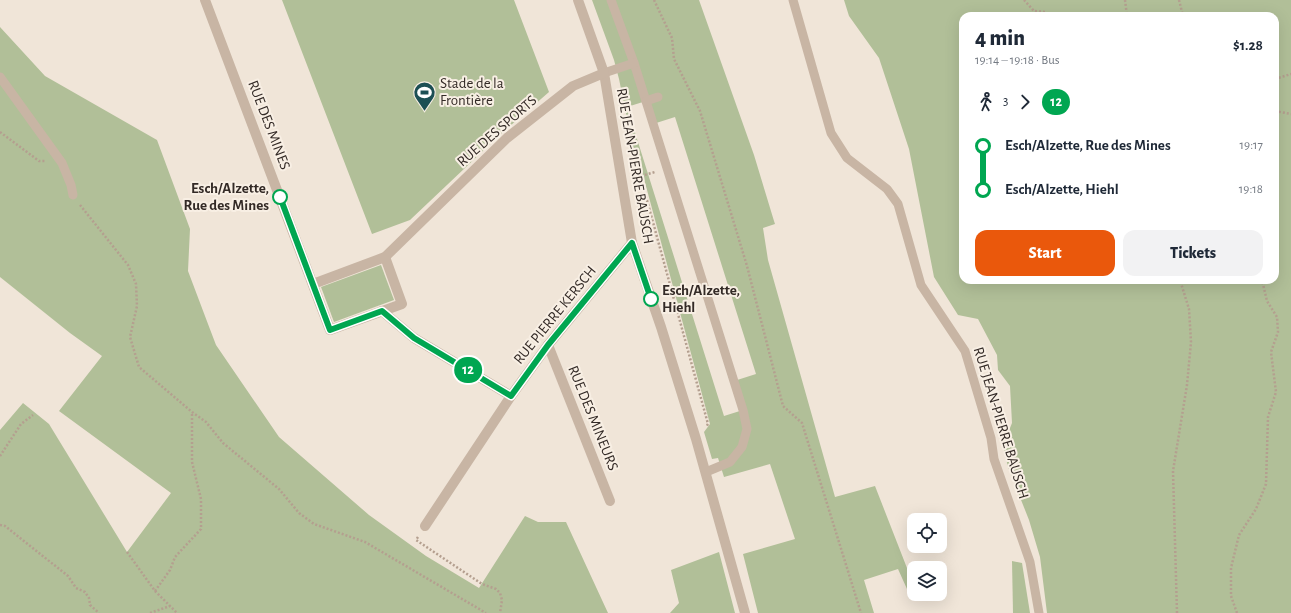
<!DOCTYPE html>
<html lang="en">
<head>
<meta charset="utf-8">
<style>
	body { margin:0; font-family:"Alegreya Sans",sans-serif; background:#f2f2f3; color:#1f2937; height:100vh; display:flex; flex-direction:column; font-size:15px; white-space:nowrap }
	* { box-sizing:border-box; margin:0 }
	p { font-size:13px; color:#747a83 }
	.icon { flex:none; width:22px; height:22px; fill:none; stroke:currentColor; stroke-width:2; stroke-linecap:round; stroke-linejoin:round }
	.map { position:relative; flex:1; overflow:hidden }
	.side { position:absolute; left:959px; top:12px; width:320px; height:272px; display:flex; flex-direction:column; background:#fff; border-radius:12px; box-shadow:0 4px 16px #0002 }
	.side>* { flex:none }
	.badge { padding:0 8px; border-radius:13px; font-size:14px; line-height:26px }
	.fabs { position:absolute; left:907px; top:513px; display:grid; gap:8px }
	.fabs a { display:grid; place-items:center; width:40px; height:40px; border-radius:8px; background:#fff; box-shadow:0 4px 16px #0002; font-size:20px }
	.map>.badge { position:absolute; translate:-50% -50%; box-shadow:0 0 0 2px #fff }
	.legs { display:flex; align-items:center; gap:6px; height:44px; padding:0 16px; font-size:13px }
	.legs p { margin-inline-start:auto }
	.headline { display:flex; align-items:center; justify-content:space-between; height:68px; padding:0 16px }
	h1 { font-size:22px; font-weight:800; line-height:30px }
	.primary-button { display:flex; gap:8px; margin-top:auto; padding:8px 16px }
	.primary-button a { flex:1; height:46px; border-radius:12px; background:#ea580c; color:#fff; font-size:16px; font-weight:800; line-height:46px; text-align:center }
	.primary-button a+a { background:#f2f2f3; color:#1f2937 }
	ul { padding:0 16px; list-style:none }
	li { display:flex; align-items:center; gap:14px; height:44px; font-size:15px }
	li i { display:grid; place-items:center; width:6px; height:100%; margin:0 5px; background:currentColor }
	li i::after { content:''; width:10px; height:10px; margin:-5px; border:3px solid; border-radius:50%; background:#fff }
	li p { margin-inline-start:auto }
	li:first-child i { background:linear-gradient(#0000 50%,currentColor 0) }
	li:last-child i { background:linear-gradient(currentColor 50%,#0000 0) }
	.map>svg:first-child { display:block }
	.green { fill:#b1bf98; fill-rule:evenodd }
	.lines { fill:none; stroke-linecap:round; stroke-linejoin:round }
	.path { stroke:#b49f8f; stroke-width:2.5; stroke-dasharray:2 2; stroke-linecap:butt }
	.lane { stroke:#c8b5a4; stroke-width:9 }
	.street { stroke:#c8b5a4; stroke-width:10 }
	.line-1-casing { stroke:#fff; stroke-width:9 }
	.line-1 { stroke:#00a651; stroke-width:6 }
	.stop-1-dot { fill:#fff; stroke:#00a651; stroke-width:2 }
	.labels { text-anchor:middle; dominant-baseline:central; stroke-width:4; stroke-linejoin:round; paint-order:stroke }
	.poi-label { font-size:15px; fill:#332a26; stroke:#f8efe4; text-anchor:start }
	.street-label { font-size:15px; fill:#332a26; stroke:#f8efe4 }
	.stop-label { font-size:15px; font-weight:bold; fill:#332a26; stroke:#f8efe4; text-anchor:end }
</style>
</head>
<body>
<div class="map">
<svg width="1291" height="613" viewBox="0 0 1291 613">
	<rect width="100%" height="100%" fill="#f0e5d8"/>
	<g class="green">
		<path d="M282,0H514L549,92L503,132L410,220L372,234Z"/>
		<path d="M592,0H699L754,155L774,221L775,224L763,228L768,260L835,497L875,486L914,586L907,589L898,569L864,580L874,613H758L743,554L795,539L770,464L724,477L718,458L712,459L704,432L710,424L643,175L632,161L629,128L619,79L614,60ZM646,101L653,124L675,117L756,374L734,381L743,410L724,416L627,107Z"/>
		<path d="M844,0H1291V613H1047L1040,557L1029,520L1008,467L1001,437L1006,438L1012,423L1010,386L998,370L997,355L978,319L958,315L934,277L909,149L879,58L849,16ZM963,16H1275V280H963Z"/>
		<path d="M0,27L45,76L157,140L190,229L188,271L208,324L216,345L279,437L369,515L426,556L479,588L525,516L538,522H566L608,613H0V430L23,403L49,424L127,552L171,493L59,411L102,356L70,333L0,277Z"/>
		<path d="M381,265L394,300L334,322L321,287Z"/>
		<path d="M719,552L735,613H670L679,603L671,570Z"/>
		<path d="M1012,561L1022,563L1030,613H1013Z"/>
	</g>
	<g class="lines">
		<g class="path">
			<path d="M654,0L672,38L674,59L700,111L747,266L783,406L802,423L861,613"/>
			<path d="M1024,0L1034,11L1037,16"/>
			<path d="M1125,0L1127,16"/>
			<path d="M1179,0L1183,16"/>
			<path d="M1035,11L1045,12"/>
			<path d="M1275,79L1291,74"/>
			<path d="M1275,111L1291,114"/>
			<path d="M0,132L39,161H45"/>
			<path d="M641,176L655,172"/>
			<path d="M634,177L641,176L642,182L708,424L706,427"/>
			<path d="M80,205L128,265L136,284L137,306L130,337L139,367L192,412L206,422L223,443L279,489L299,513L314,524L365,542L486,613"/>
			<path d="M0,456L21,424L33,415"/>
			<path d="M0,525L5,526L68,576L76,588L85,592L89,598L90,605L99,613"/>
			<path d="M418,537L416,540L482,584L496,589L500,593L502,600L500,613"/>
			<path d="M127,552L155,591L177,613"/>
			<path d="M155,591L170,570L175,557L201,529V499L192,462V413"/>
			<path d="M150,613L170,606"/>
			<path d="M1177,613L1173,471L1187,385L1191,342L1189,309L1180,280"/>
			<path d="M1237,613L1231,596V568L1239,535L1256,509L1266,484L1268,417L1276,392L1271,352L1278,332L1277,317L1267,301L1262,280"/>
		</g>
		<g class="lane">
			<path d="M611,0L634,63L743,410L747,429L742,447L730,462L706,472"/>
			<path d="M793,0L831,133L847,158L887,189L898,204L921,285L965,351L991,438L994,459L1030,562L1039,613"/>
			<path d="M604,73L634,63"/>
			<path d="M0,77L62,163L71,185L73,195"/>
			<path d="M646,101L658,97"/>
		</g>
		<g class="street">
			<path d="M205,0L330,330L402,304L385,257"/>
			<path d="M578,0L604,73L632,243L661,327L696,439L745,613"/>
			<path d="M313,284L385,257L507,138L573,86L604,73"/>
			<path d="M382,311L414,338L511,396"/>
			<path d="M548,345L610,501"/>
			<path d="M425,526L511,396L548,345L632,243"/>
		</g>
	</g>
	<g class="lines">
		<defs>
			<path id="line-1" d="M280,197L330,330L382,311L414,338L511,396L548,345L632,243L651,299"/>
		</defs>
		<use href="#line-1" class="line-1-casing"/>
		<use href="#line-1" class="line-1"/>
	</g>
	<defs>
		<symbol id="stadium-pin" viewBox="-11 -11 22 30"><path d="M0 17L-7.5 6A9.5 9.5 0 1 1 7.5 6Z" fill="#1c4f54" stroke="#f8efe4"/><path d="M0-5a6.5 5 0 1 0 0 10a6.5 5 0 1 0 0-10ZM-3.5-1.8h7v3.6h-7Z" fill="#fff"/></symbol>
	</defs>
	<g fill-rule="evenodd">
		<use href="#stadium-pin" x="412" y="80" width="25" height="34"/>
	</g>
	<g class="stop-1-dot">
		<circle cx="280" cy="197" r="7"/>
		<circle cx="651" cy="299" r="7"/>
	</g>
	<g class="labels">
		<g class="poi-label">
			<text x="440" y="83">Stade de la<tspan x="440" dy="17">Frontière</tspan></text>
		</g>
		<g class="street-label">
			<text transform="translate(269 125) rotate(69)">RUE DES MINES</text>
			<text transform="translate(497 131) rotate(-41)">RUE DES SPORTS</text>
			<text transform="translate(635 166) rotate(80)">RUE JEAN-PIERRE BAUSCH</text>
			<text transform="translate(555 315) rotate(-51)">RUE PIERRE KERSCH</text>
			<text transform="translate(593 418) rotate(68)">RUE DES MINEURS</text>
			<text transform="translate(1001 423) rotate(73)">RUE JEAN-PIERRE BAUSCH</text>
		</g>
		<g class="stop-label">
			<text x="269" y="188">Esch/Alzette,<tspan x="269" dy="17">Rue des Mines</tspan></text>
			<text x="662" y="290" text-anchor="start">Esch/Alzette,<tspan x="662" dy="17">Hiehl</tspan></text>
		</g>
	</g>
</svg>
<div class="fabs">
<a><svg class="icon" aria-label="locate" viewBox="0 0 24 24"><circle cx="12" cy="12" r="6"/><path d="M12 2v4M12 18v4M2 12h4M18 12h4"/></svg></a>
<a><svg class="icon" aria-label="layers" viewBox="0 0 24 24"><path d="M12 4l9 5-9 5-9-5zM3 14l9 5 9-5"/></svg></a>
</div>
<b class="badge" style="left:468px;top:370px;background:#00a651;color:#fff">12</b>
<section class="side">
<div class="headline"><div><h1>4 min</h1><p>19:14 – 19:18 · Bus</p></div><b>$1.28</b></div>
<div class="legs"><svg class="icon" aria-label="walk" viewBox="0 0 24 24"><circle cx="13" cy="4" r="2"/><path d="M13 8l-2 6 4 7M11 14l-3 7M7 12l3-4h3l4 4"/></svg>3<svg class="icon" aria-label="forward" viewBox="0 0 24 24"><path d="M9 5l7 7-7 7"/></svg><b class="badge" style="background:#00a651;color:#fff">12</b></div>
<ul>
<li><i style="color:#00a651"></i><b>Esch/Alzette, Rue des Mines</b><p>19:17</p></li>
<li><i style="color:#00a651"></i><b>Esch/Alzette, Hiehl</b><p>19:18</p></li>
</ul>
<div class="primary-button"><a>Start</a><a>Tickets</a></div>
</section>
</div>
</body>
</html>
